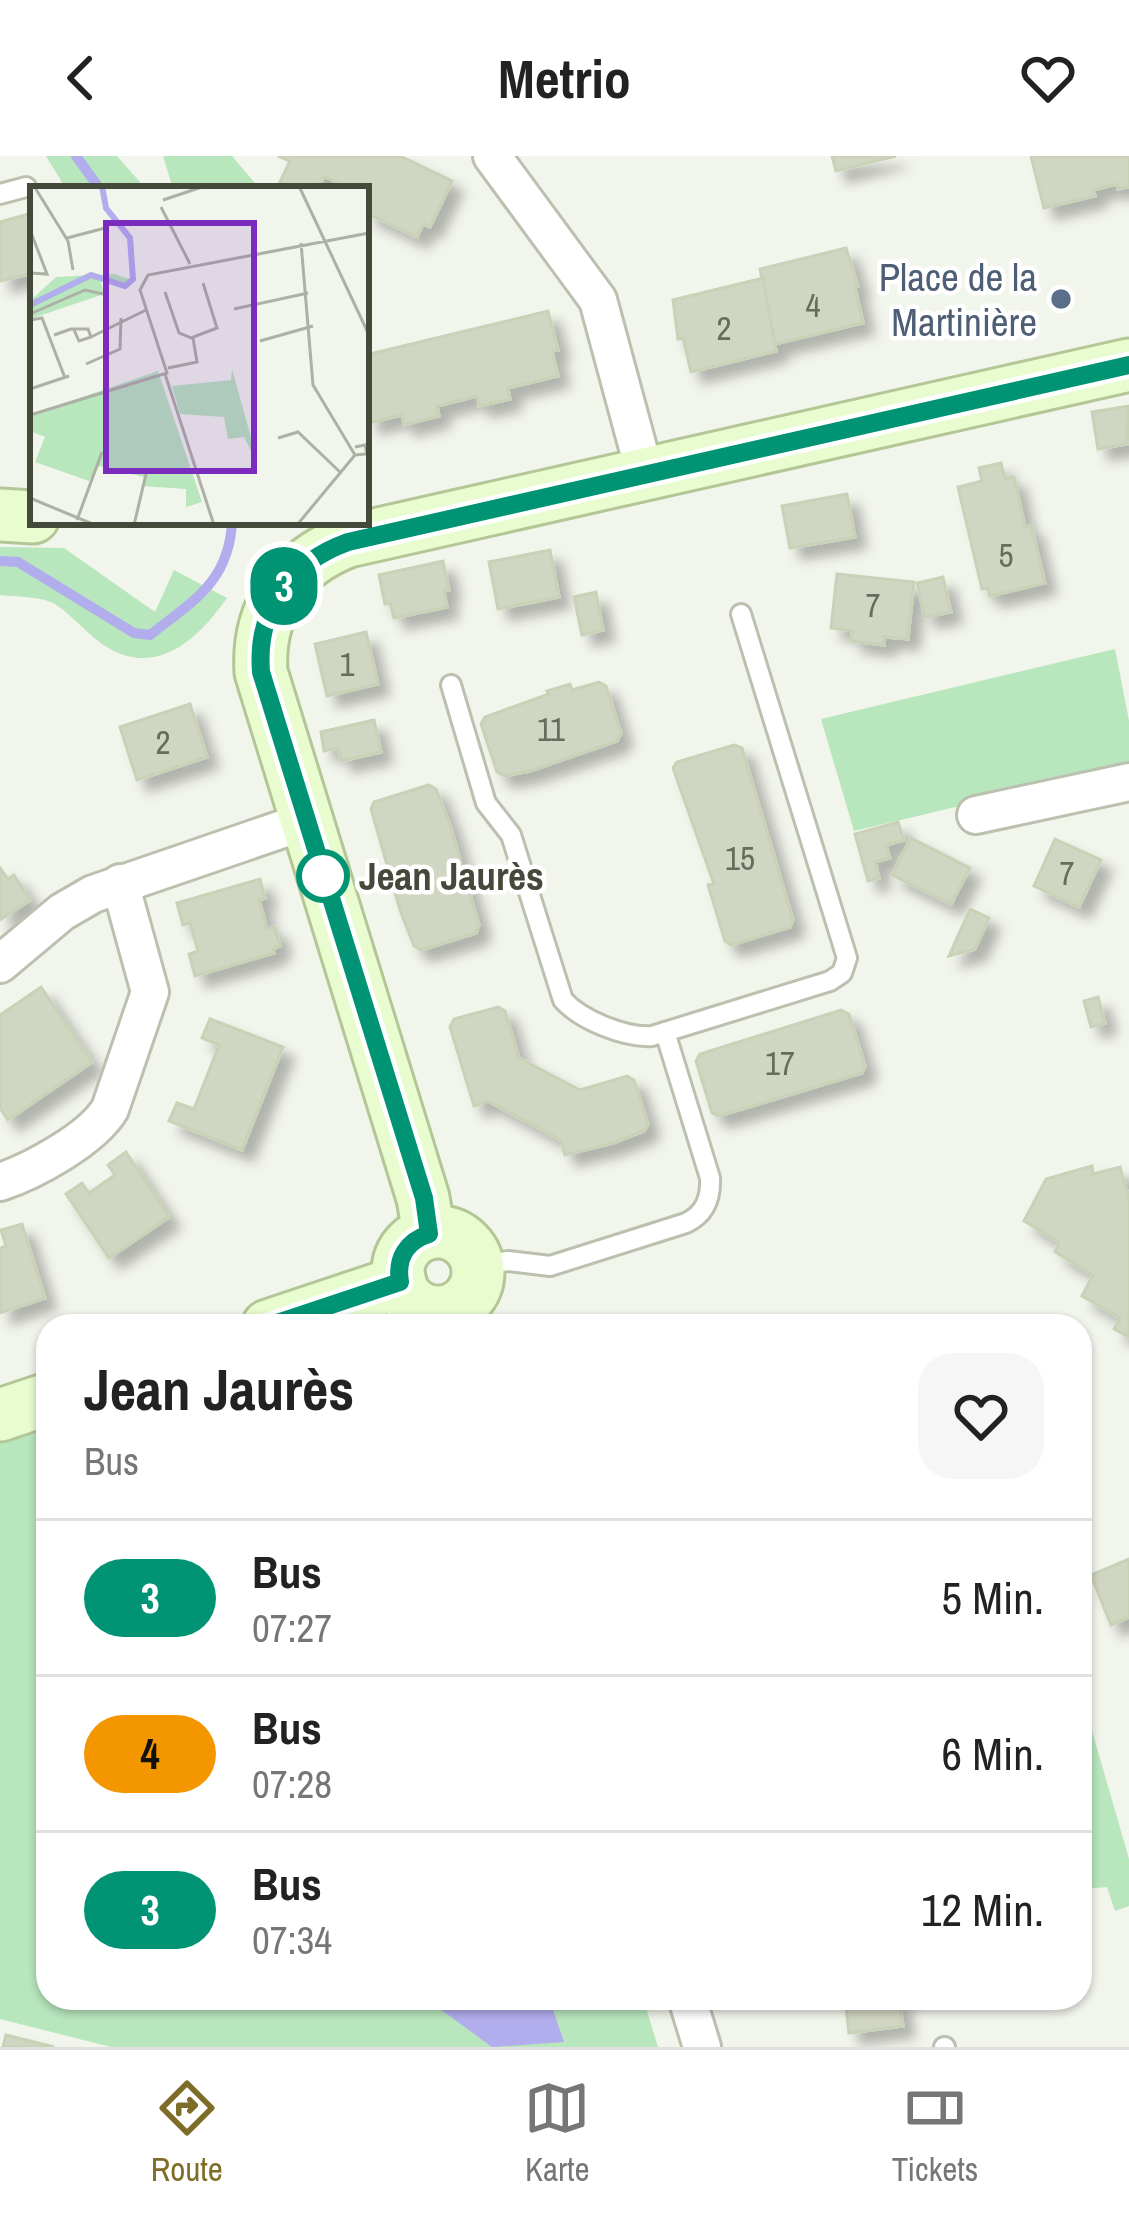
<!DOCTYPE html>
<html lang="de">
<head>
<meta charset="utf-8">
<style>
	body { margin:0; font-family:"Archivo Narrow",sans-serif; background:#f6f6f6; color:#222; height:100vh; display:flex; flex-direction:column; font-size:45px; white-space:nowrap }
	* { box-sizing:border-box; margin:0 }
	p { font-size:39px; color:#767676 }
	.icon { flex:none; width:66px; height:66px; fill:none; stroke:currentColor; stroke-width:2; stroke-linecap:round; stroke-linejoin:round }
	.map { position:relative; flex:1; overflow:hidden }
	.side { position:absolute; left:36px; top:1158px; width:1056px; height:696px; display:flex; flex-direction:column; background:#fff; border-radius:36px; box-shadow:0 3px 9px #0004 }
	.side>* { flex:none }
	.badge { padding:0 24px; border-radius:39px; font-size:42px; line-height:78px }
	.map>.badge { position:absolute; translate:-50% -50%; box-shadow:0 0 0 6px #fff }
	.round { display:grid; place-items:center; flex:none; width:126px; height:126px; border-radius:36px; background:#f6f6f6 }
	.summary { display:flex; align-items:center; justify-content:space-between; height:204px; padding:0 48px }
	h1 { font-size:57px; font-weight:800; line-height:90px }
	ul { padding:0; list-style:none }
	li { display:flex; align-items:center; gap:36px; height:156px; padding:0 48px; border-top:3px solid #e0e0e0 }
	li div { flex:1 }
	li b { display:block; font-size:45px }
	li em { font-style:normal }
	li .badge { min-width:132px; font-weight:700; text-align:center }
	header { display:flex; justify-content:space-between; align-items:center; height:156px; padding:0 48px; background:#fff; font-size:54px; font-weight:800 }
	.menu { display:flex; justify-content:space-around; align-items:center; height:168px; border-top:3px solid #e0e0e0; background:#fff; font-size:33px; color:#767676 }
	.menu a { display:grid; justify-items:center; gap:6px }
	.menu .selected { color:#7e6d26 }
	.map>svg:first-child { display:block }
	.green { fill:#b8e6bd }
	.water { fill:#b2aded }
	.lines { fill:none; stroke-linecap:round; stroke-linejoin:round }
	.stream { stroke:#b2aded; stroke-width:10 }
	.building { fill:#d1d6c2; stroke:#c9d1b6; stroke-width:3; filter:url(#shadow) }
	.lane-casing { stroke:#bbc0af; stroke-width:24 }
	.street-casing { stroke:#bbc0af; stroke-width:42 }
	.secondary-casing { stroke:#b3c696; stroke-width:57 }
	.lane { stroke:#fff; stroke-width:18 }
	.street { stroke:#fff; stroke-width:36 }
	.secondary { stroke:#e9fccf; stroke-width:51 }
	.line-casing { stroke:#fff; stroke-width:27 }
	.line { stroke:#009475; stroke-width:18 }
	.service-dot { fill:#5c6f8a; stroke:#fff; stroke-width:4.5 }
	.stop-dot { fill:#fff; stroke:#009475; stroke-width:6 }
	.labels { text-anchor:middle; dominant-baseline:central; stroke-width:9; stroke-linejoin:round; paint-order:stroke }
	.number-label { font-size:33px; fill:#686c5c }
	.service-label { font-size:39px; fill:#4e5e75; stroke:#fff; text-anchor:end }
	.stop-label { font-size:39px; font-weight:bold; fill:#45493a; stroke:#fff; text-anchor:start }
	.inset-river { fill:none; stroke:#b2aded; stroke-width:6 }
	.inset-road { fill:none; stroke:#adb0a5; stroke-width:3 }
	.view { fill:#7b2cbf; fill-opacity:0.15; stroke:#7b2cbf; stroke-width:6 }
	.inset-edge { fill:none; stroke:#45493a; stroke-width:6 }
</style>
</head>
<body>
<header><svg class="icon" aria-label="back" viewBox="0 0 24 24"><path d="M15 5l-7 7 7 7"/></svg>Metrio<svg class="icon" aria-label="heart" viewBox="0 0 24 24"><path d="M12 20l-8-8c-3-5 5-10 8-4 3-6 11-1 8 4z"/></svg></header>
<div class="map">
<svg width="1129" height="1891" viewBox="0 0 1129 1891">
	<defs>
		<filter id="shadow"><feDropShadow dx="11" dy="11" stdDeviation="6" flood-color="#0004"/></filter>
	</defs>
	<rect width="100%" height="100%" fill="#f2f5ec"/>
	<g class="green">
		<path d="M46,0H117L146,33H66Z"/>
		<path d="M163,0H232L260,33H173Z"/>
		<path d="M0,391L64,392L155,456L174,414L227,442C199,482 157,523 105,490C87,478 73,460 55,448C41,440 16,441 0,439Z"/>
		<path d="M1115,493L1129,565V610L854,675L821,563Z"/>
		<path d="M410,1144L429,1155L433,1170H268Z"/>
		<path d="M48,1243V1842H643L658,1891H111L0,1863V1259Z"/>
		<path d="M1080,1533L1129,1703V1750L1115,1755L1107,1731L1083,1733L1080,1724Z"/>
	</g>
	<path class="water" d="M425,1842H549L564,1886L492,1891Z"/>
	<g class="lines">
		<g class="stream">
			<path d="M76,0L100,33"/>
			<path d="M0,405L18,406L134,477L150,479C193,445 229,426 232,366"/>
		</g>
	</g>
	<g class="building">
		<path d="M278,0H400L452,25L430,71L423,68L417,81L366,57V33H350L324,20L318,33H290L279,28L290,5Z"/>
		<path d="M832,0H896L836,15Z"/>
		<path d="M1031,0H1129V31L1118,33L1117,28L1093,34L1095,40L1044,52Z"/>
		<path d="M29,58L33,117L0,125V66Z"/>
		<path d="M846,92L858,130L855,131L863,167L775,188L760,113Z"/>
		<path d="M763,122L776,195L691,216L683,182L678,183L673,144Z"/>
		<path d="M548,155L558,194L552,195L558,220L508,232L510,243L479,250L477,240L437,250L439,260L404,269L402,259L368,267L366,199Z"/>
		<path d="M1129,250L1127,288L1098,293L1092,256Z"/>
		<path d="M1001,307L1005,323L1014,321L1025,371L1031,369L1045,427L990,440L988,432L982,433L958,331L982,325L979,312Z"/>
		<path d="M847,338L855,381L790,392L782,350Z"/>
		<path d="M550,394L559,441L498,453L489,406Z"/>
		<path d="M443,405L449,434L444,435L447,451L394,462L390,447L385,448L379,419Z"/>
		<path d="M837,418L914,426L908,483L884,481V489L851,485L853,475L831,472Z"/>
		<path d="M943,421L951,456L925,461L917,427Z"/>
		<path d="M596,436L603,474L582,479L574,441Z"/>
		<path d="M366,476L378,528L327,540L315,488Z"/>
		<path d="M599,526L606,530L621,577L617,585L530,615L504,620L497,616L481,568L485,561L549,538L547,535L570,528L572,534Z"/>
		<path d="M190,548L207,601L137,624L120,571Z"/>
		<path d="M374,564L381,596L341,605L338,592L324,595L321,576Z"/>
		<path d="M734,589L742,592L793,764L790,771L731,789L725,785L708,729L714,728L673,612L677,606Z"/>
		<path d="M429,629L436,633L450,669L479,769L476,777L421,794L414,790L400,754L371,653L374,646Z"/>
		<path d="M898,666L904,684L886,689L890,702L875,706L879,722L868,725L855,678Z"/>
		<path d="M911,682L970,712L951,748L892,719Z"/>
		<path d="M1055,683L1101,704L1079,751L1034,730Z"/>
		<path d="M0,712L8,723L14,719L30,744L0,764Z"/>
		<path d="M260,723L265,742L259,744L267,773L275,771L280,790L273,793L274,797L195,820L189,798L198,795L190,767L183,769L177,747Z"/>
		<path d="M970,753L989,762L975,793L949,800Z"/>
		<path d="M41,831L92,906L8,964L0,952V859Z"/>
		<path d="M1098,841L1105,867L1091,871L1084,845Z"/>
		<path d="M498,851L505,855L519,902L580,934L627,920L634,924L648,968L644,975L613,987L565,999L561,984L488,945L474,950L450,871L454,863Z"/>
		<path d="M841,854L849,858L865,910L862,917L719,960L712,957L696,905L700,898Z"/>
		<path d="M210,863L283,891L242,994L169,965L177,947L194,953L219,889L202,882Z"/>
		<path d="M126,996L169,1061L109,1102L66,1038L82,1027L89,1037L115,1019L108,1009Z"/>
		<path d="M1092,1010L1093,1018L1120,1011L1129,1042V1181L1114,1173L1120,1162L1082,1140L1093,1119L1055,1096L1059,1086L1024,1065L1046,1023Z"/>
		<path d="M22,1068L45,1142L0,1157V1092L6,1090L1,1074Z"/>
		<path d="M1129,1403V1461L1111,1469L1091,1419Z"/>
		<path d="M845,1842H899L903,1870L849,1877Z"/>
		<path d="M6,1879L54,1891H3Z"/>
	</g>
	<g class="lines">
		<defs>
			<g id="lane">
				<path d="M0,38L26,31"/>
				<path d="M451,529L486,647L511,679L563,844C581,864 625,882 652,880L830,825L842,817L847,802L741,458"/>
				<path d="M477,1110L508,1105L550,1110L686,1067C705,1058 711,1042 710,1022L665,876"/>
				<path d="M944,1891H945"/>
			</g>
			<g id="street">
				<path d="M492,0L598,144L645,318"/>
				<path d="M976,659L1129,626"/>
				<path d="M0,808L62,756L93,738L306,665"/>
				<path d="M0,1026C33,1015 92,983 110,953L150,836L120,727"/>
				<path d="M455,1152L471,1170"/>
				<path d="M687,1842L702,1891"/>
			</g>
			<g id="secondary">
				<path d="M0,359L33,361"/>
				<circle cx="438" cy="1116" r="40"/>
				<path d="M429,1077L423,1042L261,516C257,453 290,407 348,385L1129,209"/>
				<path d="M268,1170L400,1126"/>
				<path d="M0,1259L48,1243"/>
			</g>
		</defs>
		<use href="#lane" class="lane-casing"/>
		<use href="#street" class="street-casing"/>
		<use href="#secondary" class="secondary-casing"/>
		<use href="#lane" class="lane"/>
		<use href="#street" class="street"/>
		<use href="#secondary" class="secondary"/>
	</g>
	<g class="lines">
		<defs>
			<path id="line" d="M268,1170L400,1126C396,1102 407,1085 429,1078L424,1042L261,516C256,453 290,407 348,386L1129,209"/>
		</defs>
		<use href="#line" class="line-casing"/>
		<use href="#line" class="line"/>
	</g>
	<circle class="service-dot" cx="1061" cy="143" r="12"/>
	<circle class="stop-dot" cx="323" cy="720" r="24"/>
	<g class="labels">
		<g class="number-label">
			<text x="813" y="149">4</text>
			<text x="724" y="172">2</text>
			<text x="1006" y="399">5</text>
			<text x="873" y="449">7</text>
			<text x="347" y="508">1</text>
			<text x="551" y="573">11</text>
			<text x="163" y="586">2</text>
			<text x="740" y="702">15</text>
			<text x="1067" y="717">7</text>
			<text x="780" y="907">17</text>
		</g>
		<g class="service-label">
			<text x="1037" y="121">Place de la<tspan x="1037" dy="45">Martinière</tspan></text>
		</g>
		<g class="stop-label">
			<text x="359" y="720">Jean Jaurès</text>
		</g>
	</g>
	<g transform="translate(30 30)">
		<rect width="339" height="339" fill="#f2f5ec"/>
		<path d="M84,88L105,95L95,103L70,94L74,108L0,133V115L26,91ZM202,183L225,266L222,267L214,251L198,253L194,231L150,228L142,200L201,194ZM128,185L172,316L156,321V303L112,300L114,291L69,280L59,295L5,276L15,251L0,245V229Z" fill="#b8e6bd"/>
		<path class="inset-river" d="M0,119L61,89L95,100L103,93L100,52L76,22L72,0"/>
		<path class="inset-road" d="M4,0L38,55L43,84M269,0L339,149M133,14L175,0M131,21L160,78M0,44L17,88L0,87M37,52L79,41M271,57L283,199L325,269L337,268L335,259L325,261M135,106L149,147L161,152L187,142L173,97M204,123L278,107M0,128L55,104L73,108M0,134L12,132L35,192M24,149L41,143H58L61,151L49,155L44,144M61,151L116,124M230,155L283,140M56,178L90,163L91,132M138,182L167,176L163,152M135,188L184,339M0,203L39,190M0,229L137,187L110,104L118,89L339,47M248,252L268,246L311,287M0,312L65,339M47,334L72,266M104,339L116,288M267,339L325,269"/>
		<path class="view" d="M76,37H224V285H76Z"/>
		<rect width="339" height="339" class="inset-edge"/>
	</g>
</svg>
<b class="badge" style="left:284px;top:430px;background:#009475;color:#fff">3</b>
<section class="side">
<div class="summary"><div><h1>Jean Jaurès</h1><p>Bus</p></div><a class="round"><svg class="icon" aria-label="heart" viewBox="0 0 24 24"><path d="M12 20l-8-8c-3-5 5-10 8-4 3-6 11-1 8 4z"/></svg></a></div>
<ul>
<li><span class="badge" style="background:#009475;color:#fff">3</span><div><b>Bus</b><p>07:27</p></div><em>5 Min.</em></li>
<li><span class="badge" style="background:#f39600;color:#111">4</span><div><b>Bus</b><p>07:28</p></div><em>6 Min.</em></li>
<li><span class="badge" style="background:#009475;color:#fff">3</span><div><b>Bus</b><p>07:34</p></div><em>12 Min.</em></li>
</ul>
</section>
</div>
<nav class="menu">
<a class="selected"><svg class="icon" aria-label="directions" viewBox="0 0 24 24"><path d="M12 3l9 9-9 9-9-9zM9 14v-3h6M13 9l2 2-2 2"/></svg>Route</a>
<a><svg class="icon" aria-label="map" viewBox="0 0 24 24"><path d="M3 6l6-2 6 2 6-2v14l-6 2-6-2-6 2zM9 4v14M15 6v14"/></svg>Karte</a>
<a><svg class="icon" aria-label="tickets" viewBox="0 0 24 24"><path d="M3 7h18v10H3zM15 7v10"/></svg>Tickets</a>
</nav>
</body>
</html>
